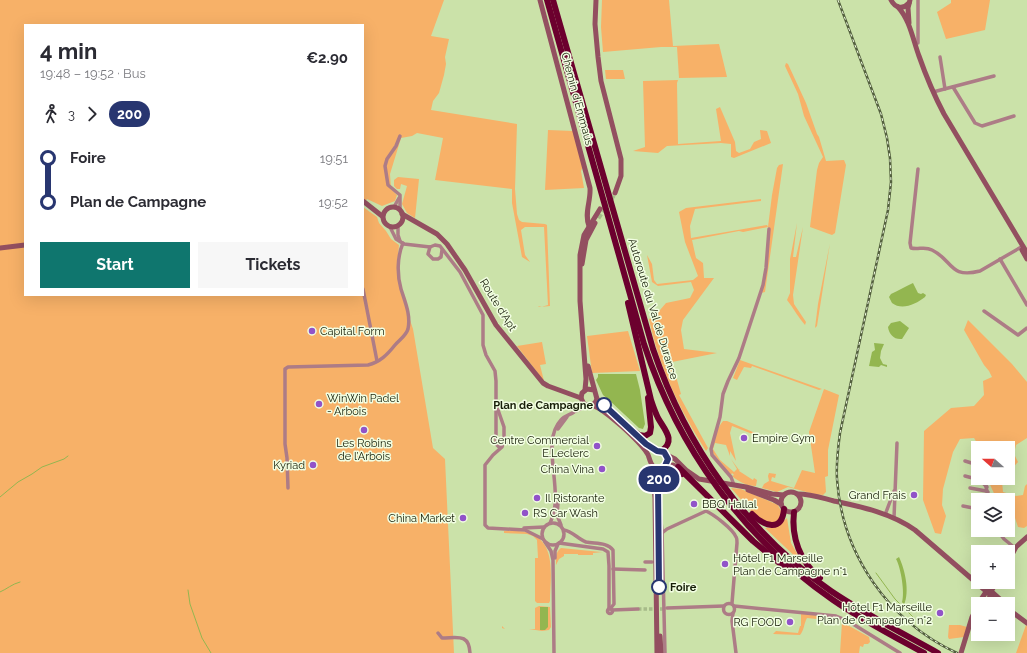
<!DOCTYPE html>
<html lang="en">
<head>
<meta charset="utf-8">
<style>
	body { margin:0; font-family:Raleway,sans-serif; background:#f7f7f7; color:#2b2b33; height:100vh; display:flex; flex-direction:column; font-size:15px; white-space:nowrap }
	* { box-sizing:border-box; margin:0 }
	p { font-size:13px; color:#7c7c81 }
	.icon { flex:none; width:22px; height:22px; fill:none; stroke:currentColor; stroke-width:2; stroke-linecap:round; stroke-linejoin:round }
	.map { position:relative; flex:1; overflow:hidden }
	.details { position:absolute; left:24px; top:24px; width:340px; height:272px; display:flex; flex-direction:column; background:#fff; border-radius:0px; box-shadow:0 4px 16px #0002 }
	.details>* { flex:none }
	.badge { padding:0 8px; border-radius:13px; font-size:14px; line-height:26px }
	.needle { width:26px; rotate:291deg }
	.fabs { position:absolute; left:971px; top:441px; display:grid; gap:8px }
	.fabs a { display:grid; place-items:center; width:44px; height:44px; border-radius:0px; background:#fff; box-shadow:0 4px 16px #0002; font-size:20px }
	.map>.badge { position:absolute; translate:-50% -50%; box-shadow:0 0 0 2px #fff }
	.legs { display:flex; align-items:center; gap:6px; height:44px; padding:0 16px; font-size:13px }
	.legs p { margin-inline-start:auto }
	.headline { display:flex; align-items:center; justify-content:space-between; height:68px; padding:0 16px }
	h1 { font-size:22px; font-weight:700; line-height:30px }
	.primary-button { display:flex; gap:8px; margin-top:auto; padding:8px 16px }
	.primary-button a { flex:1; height:46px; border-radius:0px; background:#0f766e; color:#fff; font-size:16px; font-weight:700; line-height:46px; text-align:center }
	.primary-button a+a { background:#f7f7f7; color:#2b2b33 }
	ul { padding:0 16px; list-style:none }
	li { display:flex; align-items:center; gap:14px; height:44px; font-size:15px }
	li i { display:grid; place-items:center; width:6px; height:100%; margin:0 5px; background:currentColor }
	li i::after { content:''; width:10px; height:10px; margin:-5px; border:3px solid; border-radius:50%; background:#fff }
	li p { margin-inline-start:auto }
	li:first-child i { background:linear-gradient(#0000 50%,currentColor 0) }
	li:last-child i { background:linear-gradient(currentColor 50%,#0000 0) }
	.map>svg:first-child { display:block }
	.green { fill:#f7b168 }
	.water { fill:#93b650 }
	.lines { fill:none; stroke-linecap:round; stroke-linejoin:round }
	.stream { stroke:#93b650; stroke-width:1 }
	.street-tunnel { stroke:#a7bb89; stroke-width:3.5; stroke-dasharray:3.5 2; stroke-linecap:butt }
	.secondary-tunnel { stroke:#a7bb89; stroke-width:5; stroke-dasharray:5 2.5; stroke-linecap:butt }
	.street { stroke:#ad7c86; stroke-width:3.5 }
	.secondary { stroke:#934f60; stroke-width:5 }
	.highway { stroke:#6c002e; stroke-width:6 }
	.rail-casing { stroke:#535f3e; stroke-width:2.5 }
	.rail { stroke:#f2fee2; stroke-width:1; stroke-dasharray:3; stroke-linecap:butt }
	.line-1-casing { stroke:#fff; stroke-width:9 }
	.line-1 { stroke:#283670; stroke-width:6 }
	.poi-dot { fill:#9153c9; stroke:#f2fee2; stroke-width:1.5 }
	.stop-1-dot { fill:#fff; stroke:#283670; stroke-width:2 }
	.labels { text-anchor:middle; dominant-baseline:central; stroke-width:3; stroke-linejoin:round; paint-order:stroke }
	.street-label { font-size:11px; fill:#171e08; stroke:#f2fee2 }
	.poi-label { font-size:11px; fill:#171e08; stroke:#f2fee2; text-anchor:start }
	.stop-label { font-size:11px; font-weight:bold; fill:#171e08; stroke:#f2fee2; text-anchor:end }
</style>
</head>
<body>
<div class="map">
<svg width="1027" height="653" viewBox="0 0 1027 653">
	<rect width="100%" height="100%" fill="#cbe2a9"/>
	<g class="green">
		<path d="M0,0H444L431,36L449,39L445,57L446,64L444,75L439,93L433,101L431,110L517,124L515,189L517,214L519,220L522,222L545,224L547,225L550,306L539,307L538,306L541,307L548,305L544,227H525L521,230L525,255L530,262L522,257L512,203V189L435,180L443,138L417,133L412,136L401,138L390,174L391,189L397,195L395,201L382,206L367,199L363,205V25H25V295H363V207L377,217L379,223L386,231L391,239L399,245L397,266L403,299L413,329L433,448L445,459L454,653H0Z"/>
		<path d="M602,0H669L673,46L719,44L727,77L679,78L677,47H661L603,52L601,27Z"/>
		<path d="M951,0H990L985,30L946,39L937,12L951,3Z"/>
		<path d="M786,63L788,64L806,103L817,134L819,137L826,161L844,160L846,165L835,233L832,235L810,227L817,170L819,163L823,157L804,116L798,94L785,66Z"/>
		<path d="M605,70H623L625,79H606Z"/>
		<path d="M678,80L677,83L678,144L721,141L716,109L720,107L735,142L736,151L739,153L750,149L754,142L761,139L760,130L767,131L771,143L734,158L731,157V144L721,143L667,146L658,153L633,151L645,147L643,81Z"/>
		<path d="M548,130L574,131L583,166L581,171L584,188L545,190Z"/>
		<path d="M783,164L765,292L761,293C766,272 769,252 770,230L768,227L743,232L739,231L692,240L696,258L703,263L704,278H714L683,320L681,330L684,349L717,353L672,362L681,394L679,395L708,448L706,451C680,410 659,367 649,319L654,317L666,303L690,298L694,290L691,282L658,286L652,282L647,255L652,264L654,280L657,284L693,280L698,276L685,242L679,212L686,208L761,199V201L695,209L690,226L691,238L767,225L768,227L772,195L777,168L779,165Z"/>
		<path d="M398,177L419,179L415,218L407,213L402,204L407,186L401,184L400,189H397L394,186V180Z"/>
		<path d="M797,223L793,257H796L803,227L793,295L794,304L806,322L805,325C798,317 794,309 787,300L790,293V259Z"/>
		<path d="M830,243L817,326L815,328L818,304Z"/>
		<path d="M968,320L1012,364L1027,382V438L1016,445L1014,454L1018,462L1008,473V448H980L974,438L960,439L953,452L943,489L942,505L946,516L941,534L935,533L923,500L924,431L951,408L974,406L984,395L983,381L992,377L989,371L984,365L964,330Z"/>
		<path d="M628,331L640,371L592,373L587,336Z"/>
		<path d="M542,342L546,364L540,365L544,381L517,346Z"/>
		<path d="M740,360L822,389L819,390L752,366L751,368L744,367L737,380L733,378Z"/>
		<path d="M824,389L839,395L828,450V476L825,477L826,492L823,495L814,494L788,487L777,492L762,488L764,484L769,481L768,476L769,473L776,474L775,478L772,477L771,481L794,488L802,470L815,473L809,432Z"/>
		<path d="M723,421H727L760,435V437L732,426L730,433L736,461L730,451V456L726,445L715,443L713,449L720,460L734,472L737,469L731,459L739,470L740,469L739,471L753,480L754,478L757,480L756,486C747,486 739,482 732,476L734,475L732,473L731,475L712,452C714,441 716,429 723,421Z"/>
		<path d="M987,478H1005L1002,481L1003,492L1016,496L1023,495L1025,486L1027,484V526L1024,528L1018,527L1015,518L1008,511V500H997Z"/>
		<path d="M731,488L741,489L778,505L781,511L780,519L774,523H768L751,511Z"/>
		<path d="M787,518L791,543L803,564L765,528C775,528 780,524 787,518Z"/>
		<path d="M504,531C513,531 523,530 532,534C557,545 550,580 550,601L549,603H537L535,601V558H538L537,540L533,536L527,534L504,533Z"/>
		<path d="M561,548L601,552H603L593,553V555H578V554H564V556L559,559L556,565C556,559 555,552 561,548Z"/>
		<path d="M539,606L550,607L551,627L549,630L542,631L529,629H505L502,628V621V626L505,629H535V608Z"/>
		<path d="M801,613L832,618L836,621L807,618C804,623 804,631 800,635L773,634L776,631L798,633L800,626H801Z"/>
		<path d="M842,622L869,637L870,642L868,644H864L863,647L860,646L859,653H840Z"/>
		<path d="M949,625H960L967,627L964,637L949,639L948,637Z"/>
		<path d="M1026,625L1027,626V653H1016Z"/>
	</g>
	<g class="water">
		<path d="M913,283L918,293L921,294L923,293L926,295L925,297C916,304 902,311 892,303L889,297L891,294C899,290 905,287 913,283Z"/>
		<path d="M900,321L909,328L902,339C894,340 889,334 888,327L891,323Z"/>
		<path d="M874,343L884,344L881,351L880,358L883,364L887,365V367L881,365L879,367L869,366L872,352L875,350Z"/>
		<path d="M598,374H636L640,390L645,424L643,429L639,428L609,400L603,395L596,380L598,377Z"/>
		<path d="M899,557C905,570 910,591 904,605L902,602C905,593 901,568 896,559Z"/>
		<path d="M540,607H548V627L545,630H540Z"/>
	</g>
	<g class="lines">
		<g class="stream">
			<path d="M0,497L18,482L32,474L42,467L64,459L68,456"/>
			<path d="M876,573L895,599L914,618V619"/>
			<path d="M188,590L190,604L202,638L211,653"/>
			<path d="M0,592C7,589 12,584 20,582"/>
		</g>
		<path class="street-tunnel" d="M638,609H666"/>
		<path class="secondary-tunnel" d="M598,218L615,193"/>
		<g class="street">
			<path d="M918,0V43"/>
			<path d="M940,57L945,89"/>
			<path d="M953,87L975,123L982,126L1014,116"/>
			<path d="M933,92L994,76"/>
			<path d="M918,169L910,243L911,248C918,250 925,246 932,250C953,260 949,279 980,271L1023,246"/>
			<path d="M394,207L399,198"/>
			<path d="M400,211V195L388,185L385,166L387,159L396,146L400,136"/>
			<path d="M398,226V235L400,241"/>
			<path d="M390,227L396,239L404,244L430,247L435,245L440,246L460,272L483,315V345L486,355L495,371L496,381V444L499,447H501"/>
			<path d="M430,247L428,254L433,259H438L441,257L442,250"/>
			<path d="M1000,259L1027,305"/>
			<path d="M363,289L377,361"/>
			<path d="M984,311L1018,335L1027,328"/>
			<path d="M497,407L504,427V441L502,447L493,455L485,465V525L488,528L525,530L543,539"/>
			<path d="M558,429L567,417"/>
			<path d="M965,461L978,465"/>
			<path d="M965,476C973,478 982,480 987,487"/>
			<path d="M984,478L989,500"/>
			<path d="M734,485L731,477L712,455L711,449L720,417L723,394L728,381L739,358L763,285L766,268L769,229"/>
			<path d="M288,488L287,458L285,444V369L288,367L368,365C380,362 387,355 395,345C399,340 406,336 408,329C411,315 405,302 401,289C397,275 397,257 403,243"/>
			<path d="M970,488L986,491L988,492"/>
			<path d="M558,503L557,515L561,525"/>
			<path d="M963,506L978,509"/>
			<path d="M660,512L662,531L665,653"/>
			<path d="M885,515L894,491"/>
			<path d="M894,518L897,443"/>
			<circle cx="553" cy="534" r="11"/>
			<path d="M550,523C566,493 539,443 561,420C564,416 570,415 574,412C579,410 583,407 588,406"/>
			<path d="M524,528L544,527"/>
			<path d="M564,530C572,531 578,539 586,542C595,544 607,542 613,550L614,604L610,609"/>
			<path d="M997,530L1004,539L1015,548"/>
			<path d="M662,533L667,529L706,511C713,514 733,529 736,537C737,538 737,541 737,543L732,603"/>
			<path d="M545,542L551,551L553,560L554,653"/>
			<path d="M559,543L603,549L608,552L609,566V609"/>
			<path d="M555,558V551L558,544"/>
			<path d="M645,562H652"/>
			<path d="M613,569L645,570"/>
			<circle cx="729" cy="609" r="5.5"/>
			<path d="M734,606L836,616L848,621L900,653"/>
			<path d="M667,608L724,606"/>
			<circle cx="610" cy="611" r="2.5"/>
			<path d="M612,610L638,609"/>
			<path d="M733,613L732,621L736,653"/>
			<path d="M438,633L442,638C457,638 469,633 470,653"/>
		</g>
		<g class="secondary">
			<path d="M540,0L590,188C591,201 584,213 589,226"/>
			<path d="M596,0L595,24L598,57L601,81L621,159V176L615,193"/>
			<path d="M891,0C895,8 903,10 909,3"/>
			<path d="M898,7C910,20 913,40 919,56C926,76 934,95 944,114L1027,253"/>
			<path d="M909,23L908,8L910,0"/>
			<path d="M363,201L382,216"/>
			<circle cx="393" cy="217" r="10"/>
			<path d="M402,214L437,234L447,244L465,270L496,325L543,383L548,386L581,398"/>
			<path d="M0,248L25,245"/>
			<path d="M1022,250L1027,259"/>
			<path d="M582,264L586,240L595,223"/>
			<path d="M588,366L597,399C595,405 590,407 584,404L581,398L582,393L587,389L594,390"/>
			<path d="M585,390L586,379L580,301V255L584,235L600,209"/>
			<path d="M597,399L629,428"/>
			<path d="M592,405C605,409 639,441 647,453C650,457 649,463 654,467C658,469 662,468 665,466L668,459L667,455"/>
			<path d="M636,435L650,447L657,451L664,452L667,455L675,459L686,470L699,479L746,487L772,494L784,495"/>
			<path d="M652,465L655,498L657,653"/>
			<path d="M665,466L673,465L681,469"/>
			<path d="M748,490L774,500L781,504"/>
			<circle cx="791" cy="502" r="10"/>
			<path d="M798,494C811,494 822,498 834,501C862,507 891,513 915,530L1001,604"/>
			<path d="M1008,562L1016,547L1027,537"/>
			<path d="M981,584L991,591L1001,600"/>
			<path d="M659,590L658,483L663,468"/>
			<path d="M978,604L986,592L988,591"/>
			<path d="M984,604L991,596V591L997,582"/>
			<path d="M1008,609L1027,623"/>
			<path d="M660,636L661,653"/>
			<path d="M961,653L972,617L978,605"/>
		</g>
		<g class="highway">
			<path d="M547,0L644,344C678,448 743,538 833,600C862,620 893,636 924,653"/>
			<path d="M553,0L653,349C686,446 746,532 831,591C865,614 902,633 938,653"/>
			<path d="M628,303L651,400C653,406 655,412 658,418C664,429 677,441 661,451"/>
			<path d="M627,426L639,435L645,436L650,433L651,427L648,398"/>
			<path d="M678,467L753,541L783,566"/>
			<path d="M658,485C663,473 670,465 682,474"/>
			<path d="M794,512C791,537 800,562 820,578"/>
			<path d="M752,514C764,526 782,533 784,509"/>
		</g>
		<defs>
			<path id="rail" d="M838,0L881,114L887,138L890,158L891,182L888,210L840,433C838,448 836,464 837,479C842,554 888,621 957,653"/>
		</defs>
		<use href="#rail" class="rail-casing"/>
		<use href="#rail" class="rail"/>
	</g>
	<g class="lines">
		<defs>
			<path id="line-1" d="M604,405L646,444L657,451L664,452L668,459L665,466L662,468L658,483L659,587"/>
		</defs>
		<use href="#line-1" class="line-1-casing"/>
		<use href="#line-1" class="line-1"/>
	</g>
	<g class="poi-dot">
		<circle cx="312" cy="331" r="4"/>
		<circle cx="319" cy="404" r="4"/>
		<circle cx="364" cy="430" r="4"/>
		<circle cx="744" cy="438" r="4"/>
		<circle cx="597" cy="446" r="4"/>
		<circle cx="313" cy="465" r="4"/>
		<circle cx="602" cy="469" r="4"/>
		<circle cx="914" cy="495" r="4"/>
		<circle cx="537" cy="498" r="4"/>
		<circle cx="694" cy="504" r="4"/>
		<circle cx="525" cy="513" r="4"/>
		<circle cx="463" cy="518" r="4"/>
		<circle cx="725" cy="564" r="4"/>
		<circle cx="940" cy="613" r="4"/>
		<circle cx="790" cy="622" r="4"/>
	</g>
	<g class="stop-1-dot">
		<circle cx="604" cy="405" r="7"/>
		<circle cx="659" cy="587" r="7"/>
	</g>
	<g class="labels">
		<g class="street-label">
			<text transform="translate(577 99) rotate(75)">Chemin d'Emmaüs</text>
			<text transform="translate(498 305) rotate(58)">Route d'Apt</text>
			<text transform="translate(653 309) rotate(73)">Autoroute du Val de Durance</text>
		</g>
		<g class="poi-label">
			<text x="320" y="331">Capital Form</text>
			<text x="327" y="398">WinWin Padel<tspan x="327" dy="13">- Arbois</tspan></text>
			<text x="752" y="438">Empire Gym</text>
			<text x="589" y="440" text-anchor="end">Centre Commercial<tspan x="589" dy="13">E.Leclerc</tspan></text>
			<text x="364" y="443" text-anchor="middle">Les Robins<tspan x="364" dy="13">de l’Arbois</tspan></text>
			<text x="305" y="465" text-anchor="end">Kyriad</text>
			<text x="594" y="469" text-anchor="end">China Vina</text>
			<text x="906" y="495" text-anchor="end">Grand Frais</text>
			<text x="545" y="498">Il Ristorante</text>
			<text x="702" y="504">BBQ Hallal</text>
			<text x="533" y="513">RS Car Wash</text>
			<text x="455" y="518" text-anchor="end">China Market</text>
			<text x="733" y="558">Hôtel F1 Marseille<tspan x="733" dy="13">Plan de Campagne n°1</tspan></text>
			<text x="932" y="607" text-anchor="end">Hôtel F1 Marseille<tspan x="932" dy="13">Plan de Campagne n°2</tspan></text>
			<text x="782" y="622" text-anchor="end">RG FOOD</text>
		</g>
		<g class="stop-label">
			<text x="593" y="405">Plan de Campagne</text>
			<text x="670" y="587" text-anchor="start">Foire</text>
		</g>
	</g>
</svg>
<div class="fabs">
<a><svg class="needle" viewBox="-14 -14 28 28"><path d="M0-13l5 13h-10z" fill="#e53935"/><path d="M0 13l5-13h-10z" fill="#7c7c81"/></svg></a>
<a><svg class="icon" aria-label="layers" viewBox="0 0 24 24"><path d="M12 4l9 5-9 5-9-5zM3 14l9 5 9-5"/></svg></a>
<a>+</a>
<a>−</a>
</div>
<b class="badge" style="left:659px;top:479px;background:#283670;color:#fff">200</b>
<section class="details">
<div class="headline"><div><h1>4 min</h1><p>19:48 – 19:52 · Bus</p></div><b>€2.90</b></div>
<div class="legs"><svg class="icon" aria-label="walk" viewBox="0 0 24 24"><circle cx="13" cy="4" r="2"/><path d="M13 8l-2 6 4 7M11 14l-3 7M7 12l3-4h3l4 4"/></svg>3<svg class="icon" aria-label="forward" viewBox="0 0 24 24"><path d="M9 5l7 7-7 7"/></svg><b class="badge" style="background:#283670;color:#fff">200</b></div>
<ul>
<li><i style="color:#283670"></i><b>Foire</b><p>19:51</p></li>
<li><i style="color:#283670"></i><b>Plan de Campagne</b><p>19:52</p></li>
</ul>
<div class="primary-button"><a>Start</a><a>Tickets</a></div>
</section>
</div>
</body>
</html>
